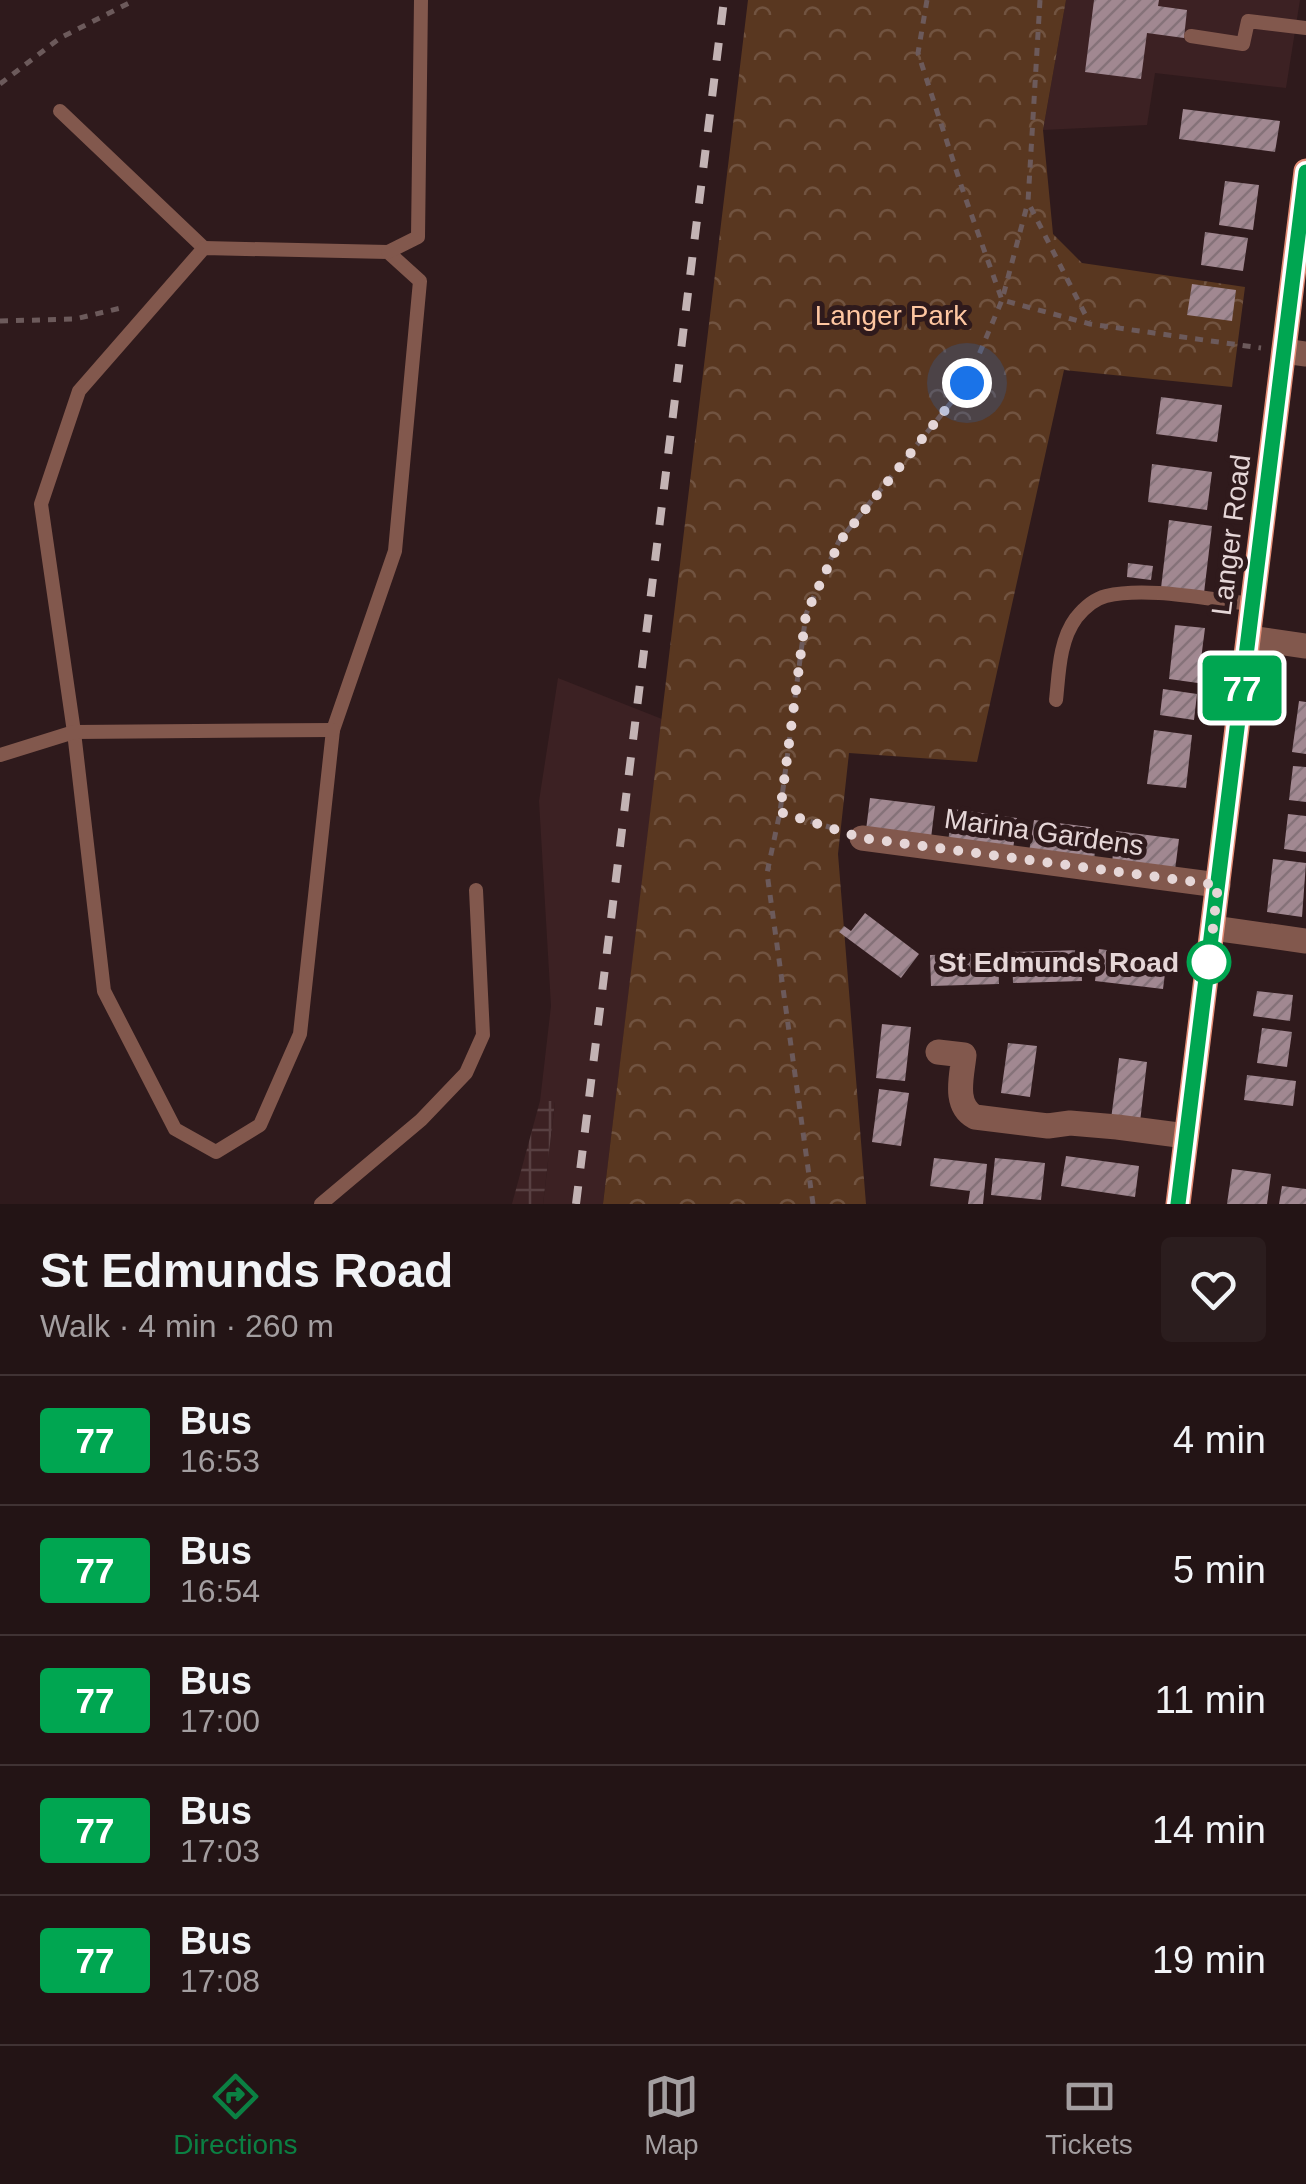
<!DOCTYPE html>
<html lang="en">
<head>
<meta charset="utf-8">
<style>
	body { margin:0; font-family:Helvetica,sans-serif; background:#2b1d1e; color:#f1f3f6; height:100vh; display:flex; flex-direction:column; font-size:38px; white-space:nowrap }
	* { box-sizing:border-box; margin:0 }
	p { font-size:32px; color:#a39ea0 }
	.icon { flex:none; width:55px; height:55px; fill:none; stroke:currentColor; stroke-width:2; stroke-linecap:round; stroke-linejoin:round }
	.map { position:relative; height:1204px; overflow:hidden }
	.side { display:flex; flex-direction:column; background:#231415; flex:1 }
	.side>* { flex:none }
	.badge { padding:0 20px; border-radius:8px; font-size:35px; line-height:65px }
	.you { position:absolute; width:50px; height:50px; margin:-25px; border:8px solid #fff; border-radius:50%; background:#1a73e8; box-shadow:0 0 0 15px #1a73e833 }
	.map>.badge { position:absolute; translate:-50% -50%; box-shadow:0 0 0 5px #fff }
	.round { display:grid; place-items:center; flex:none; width:105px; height:105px; border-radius:10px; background:#2b1d1e }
	.head { display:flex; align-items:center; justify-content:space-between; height:170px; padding:0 40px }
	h1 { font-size:48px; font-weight:600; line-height:75px }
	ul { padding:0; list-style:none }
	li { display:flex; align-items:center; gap:30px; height:130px; padding:0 40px; border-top:2px solid #403334 }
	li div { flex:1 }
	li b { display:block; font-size:38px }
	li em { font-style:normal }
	li .badge { min-width:110px; font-weight:700; text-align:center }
	.tab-bar { display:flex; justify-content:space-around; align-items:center; height:140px; border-top:2px solid #403334; background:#231415; font-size:28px; color:#a39ea0 }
	.tab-bar a { display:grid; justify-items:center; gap:5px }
	.tab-bar .active { color:#0b8043 }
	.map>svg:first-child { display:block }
	.built { fill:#3c2123 }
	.industrial { fill:url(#industrial-grid) }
	.forest { fill:url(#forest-crowns) }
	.building { fill:url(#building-hatch) }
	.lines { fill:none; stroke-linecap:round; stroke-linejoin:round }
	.path { stroke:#6c5a5b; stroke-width:5; stroke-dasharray:8 8; stroke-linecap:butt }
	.service { stroke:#82584d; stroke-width:14 }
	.minor { stroke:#82584d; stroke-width:25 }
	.primary { stroke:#e48d76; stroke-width:25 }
	.rail { stroke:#c3b3b4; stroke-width:8; stroke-dasharray:18 18; stroke-linecap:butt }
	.line-casing { stroke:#fff; stroke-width:22 }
	.line { stroke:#00a651; stroke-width:15 }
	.walk { stroke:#e5d6d7; stroke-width:10; stroke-dasharray:0 18 }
	.stop-dot { fill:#fff; stroke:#00a651; stroke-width:5 }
	.labels { text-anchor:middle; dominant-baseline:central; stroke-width:10; stroke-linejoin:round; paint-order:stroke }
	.park-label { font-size:28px; fill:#fec6a1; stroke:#2f1a1c }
	.street-label { font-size:28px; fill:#e5d6d7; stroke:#2f1a1c }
	.stop-label { font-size:28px; font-weight:bold; fill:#e5d6d7; stroke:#2f1a1c; text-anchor:end }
</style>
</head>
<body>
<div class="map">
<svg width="1306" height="1204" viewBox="0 0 1306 1204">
	<defs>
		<pattern id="industrial-grid" width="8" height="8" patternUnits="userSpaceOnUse" patternTransform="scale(2.5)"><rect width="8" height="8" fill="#3c2123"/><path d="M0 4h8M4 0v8" fill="none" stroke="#584042"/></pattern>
		<pattern id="forest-crowns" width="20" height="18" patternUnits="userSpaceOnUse" patternTransform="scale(2.5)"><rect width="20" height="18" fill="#593720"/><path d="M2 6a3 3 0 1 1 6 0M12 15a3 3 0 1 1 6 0" fill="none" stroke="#715340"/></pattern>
		<pattern id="building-hatch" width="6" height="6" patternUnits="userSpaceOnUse" patternTransform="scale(2.5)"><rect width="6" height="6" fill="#a18891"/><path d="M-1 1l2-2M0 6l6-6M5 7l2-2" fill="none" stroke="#857279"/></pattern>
	</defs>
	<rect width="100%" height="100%" fill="#2f1a1c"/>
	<g class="built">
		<path d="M1066,0H1300L1286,88L1155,73L1147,125L1043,130Z"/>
		<path d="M558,678L662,719L603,1204H543L555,1102L540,1101L551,1006L539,801Z"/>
	</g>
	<path class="industrial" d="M540,1101H555L543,1204H512Z"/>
	<path class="forest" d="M748,0H1066L1043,130L1053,234L1082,263L1245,287L1232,387L1064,370L977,762L849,753L838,854L866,1204H603Z"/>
	<g class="building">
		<path d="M1094,0H1159L1158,6L1187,10L1184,38L1147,33L1141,79L1085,72Z"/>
		<path d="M1183,109L1280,121L1275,152L1179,139Z"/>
		<path d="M1225,181L1259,185L1253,230L1219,225Z"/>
		<path d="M1205,232L1248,238L1243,271L1201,265Z"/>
		<path d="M1192,284L1236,290L1232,321L1187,315Z"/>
		<path d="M1161,397L1222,405L1217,442L1156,434Z"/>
		<path d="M1152,464L1212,472L1207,510L1148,502Z"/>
		<path d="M1169,520L1212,526L1204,593L1161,588Z"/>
		<path d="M1128,563L1153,566L1151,580L1127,577Z"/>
		<path d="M1175,625L1205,628L1198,683L1169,679Z"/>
		<path d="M1163,689L1197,694L1194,720L1160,715Z"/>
		<path d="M1299,701L1306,702V754L1292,752Z"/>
		<path d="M1154,730L1192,735L1186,788L1147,784Z"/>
		<path d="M1293,766L1306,767V802L1289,800Z"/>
		<path d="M870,798L935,806L931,838L866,830Z"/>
		<path d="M953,809L1017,818L1013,850L948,841Z"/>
		<path d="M1288,814L1306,816V852L1284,849Z"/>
		<path d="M1034,820L1098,828L1094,860L1029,852Z"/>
		<path d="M1116,831L1179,839L1175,870L1112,862Z"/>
		<path d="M1273,859L1306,863L1302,917L1267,912Z"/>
		<path d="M865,913L919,954L901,978L839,932L844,926L851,931Z"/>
		<path d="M1099,949L1167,958L1163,989L1095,981Z"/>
		<path d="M1081,950L1082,981L1013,983L1012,952Z"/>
		<path d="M998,953L999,984L931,986L930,955Z"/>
		<path d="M1257,991L1293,995L1290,1021L1253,1016Z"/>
		<path d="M882,1024L911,1027L905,1081L876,1078Z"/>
		<path d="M1262,1028L1292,1032L1287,1067L1257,1063Z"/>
		<path d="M1008,1043L1037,1046L1030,1097L1001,1093Z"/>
		<path d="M1119,1058L1147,1062L1140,1122L1111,1119Z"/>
		<path d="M1247,1075L1296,1081L1293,1106L1244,1100Z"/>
		<path d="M879,1089L909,1093L901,1146L872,1142Z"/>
		<path d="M1066,1156L1139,1166L1135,1197L1061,1186Z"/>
		<path d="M934,1158L987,1164L983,1204H968L970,1191L930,1186Z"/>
		<path d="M995,1158L1045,1163L1041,1200L991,1195Z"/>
		<path d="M1232,1169L1271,1174L1267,1204H1227Z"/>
		<path d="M1282,1186L1306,1189V1204H1279Z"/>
	</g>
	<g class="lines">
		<g class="path">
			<path d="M927,0L918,53L964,194L1002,300L1090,324L1261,348"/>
			<path d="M1040,0L1028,202L1089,322"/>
			<path d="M0,84L60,38L135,0"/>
			<path d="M0,321L75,319L125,307"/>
			<path d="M780,812L839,830"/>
			<path d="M813,1204L767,873L780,812L806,614L839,541L967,383L1002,300L1028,202"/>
		</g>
		<g class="service">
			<path d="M1191,36L1243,44L1248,21L1306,28"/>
			<path d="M60,111L204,248"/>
			<path d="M204,248L388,252L420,281L395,551L333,730L300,1034L260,1125L216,1152L175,1129L104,991L74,732L41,504L79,391Z"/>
			<path d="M388,252L418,237L421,0"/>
			<path d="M1056,700C1059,673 1059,641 1076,618C1084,608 1094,599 1106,596C1148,586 1210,600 1253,604"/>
			<path d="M0,755L74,732L333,730"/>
			<path d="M321,1204L421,1120L466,1073L483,1035L476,890"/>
		</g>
		<g class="minor">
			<path d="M1284,351L1306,354"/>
			<path d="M1249,638L1306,646"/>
			<path d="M862,838L1218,885"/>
			<path d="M1213,928L1306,941"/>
			<path d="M938,1052L964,1055C962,1076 953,1105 975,1117L1048,1126L1070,1123L1117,1127L1186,1136"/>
		</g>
		<path class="primary" d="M1178,1204L1306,171"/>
		<path class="rail" d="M576,1204L724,0"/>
	</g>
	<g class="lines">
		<defs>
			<path id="line" d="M1178,1204L1306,172"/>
		</defs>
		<use href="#line" class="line-casing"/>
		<use href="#line" class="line"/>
		<path class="walk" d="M967,383L840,541L806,614L780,812L862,838L1218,885L1209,962"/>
	</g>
	<circle class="stop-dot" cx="1209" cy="962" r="20"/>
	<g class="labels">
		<g class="park-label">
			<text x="891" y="315">Langer Park</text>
		</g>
		<g class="street-label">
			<text transform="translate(1231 535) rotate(-83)">Langer Road</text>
			<text transform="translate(1044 832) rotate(8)">Marina Gardens</text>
		</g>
		<g class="stop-label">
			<text x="1179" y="962">St Edmunds Road</text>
		</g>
	</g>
</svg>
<div class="you" style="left:967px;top:383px"></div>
<b class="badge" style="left:1242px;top:688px;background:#00a651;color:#fff">77</b>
</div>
<section class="side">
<div class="head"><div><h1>St Edmunds Road</h1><p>Walk · 4 min · 260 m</p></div><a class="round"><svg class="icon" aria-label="heart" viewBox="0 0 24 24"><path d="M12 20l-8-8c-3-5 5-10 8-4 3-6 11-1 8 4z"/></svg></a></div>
<ul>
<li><span class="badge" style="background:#00a651;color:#fff">77</span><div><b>Bus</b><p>16:53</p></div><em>4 min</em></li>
<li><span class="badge" style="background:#00a651;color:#fff">77</span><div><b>Bus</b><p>16:54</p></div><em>5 min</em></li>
<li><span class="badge" style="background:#00a651;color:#fff">77</span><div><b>Bus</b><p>17:00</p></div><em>11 min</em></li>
<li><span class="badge" style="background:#00a651;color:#fff">77</span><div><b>Bus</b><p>17:03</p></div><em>14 min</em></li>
<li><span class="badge" style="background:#00a651;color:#fff">77</span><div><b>Bus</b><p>17:08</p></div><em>19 min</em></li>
</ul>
</section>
<nav class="tab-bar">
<a class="active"><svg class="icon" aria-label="directions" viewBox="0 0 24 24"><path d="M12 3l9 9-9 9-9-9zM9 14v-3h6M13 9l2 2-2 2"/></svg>Directions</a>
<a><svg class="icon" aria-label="map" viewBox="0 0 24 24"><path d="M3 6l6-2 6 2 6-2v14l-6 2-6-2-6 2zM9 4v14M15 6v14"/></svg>Map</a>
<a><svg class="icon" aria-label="tickets" viewBox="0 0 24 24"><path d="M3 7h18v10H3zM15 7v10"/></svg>Tickets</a>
</nav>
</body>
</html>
